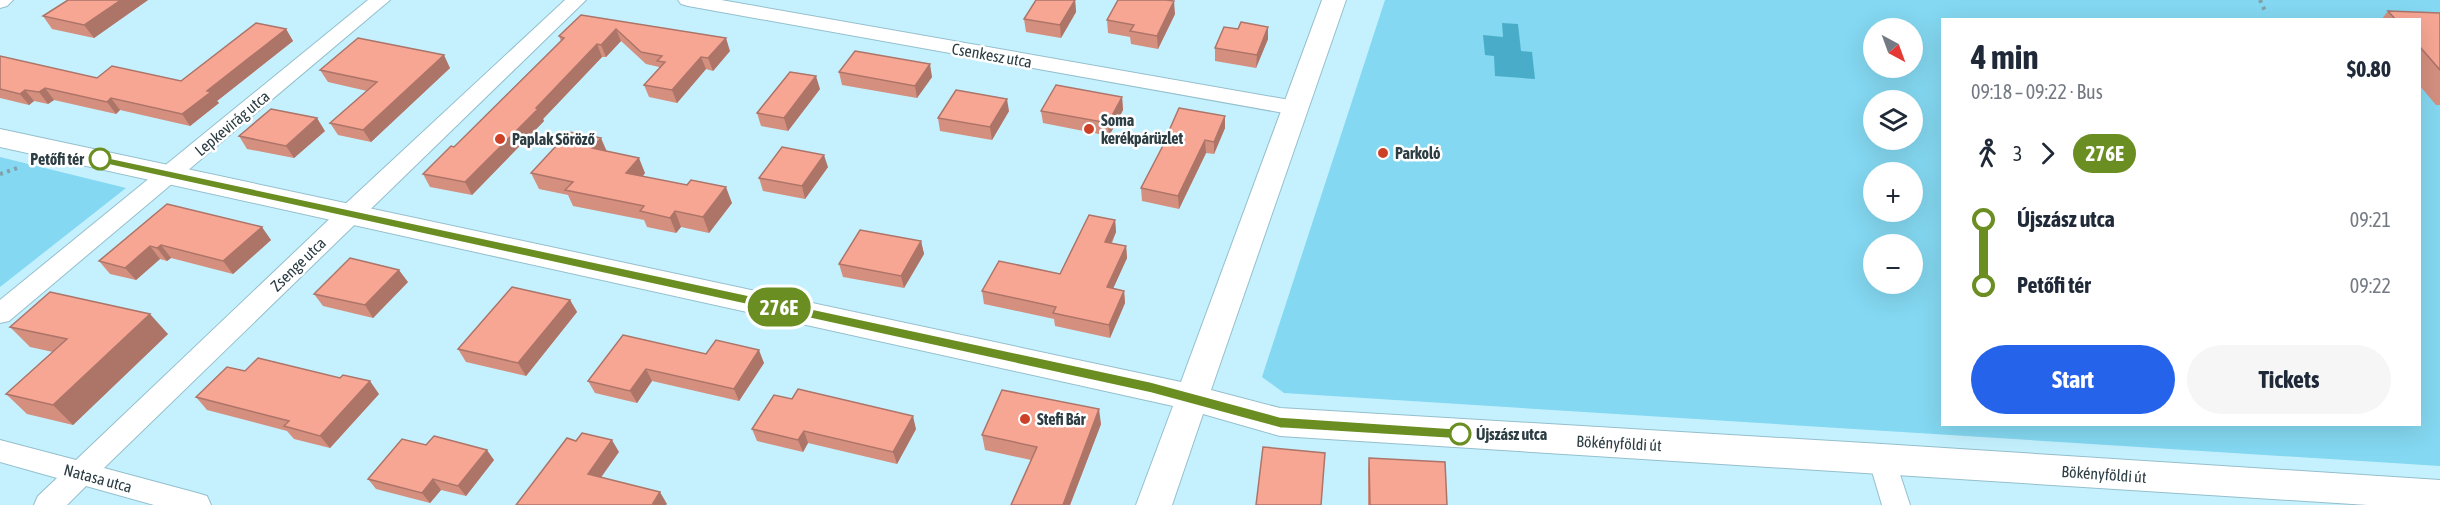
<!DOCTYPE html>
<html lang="en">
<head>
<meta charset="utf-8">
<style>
	body { margin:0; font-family:"Asap Condensed",sans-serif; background:#f6f6f7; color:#1f2937; height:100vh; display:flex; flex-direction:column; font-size:22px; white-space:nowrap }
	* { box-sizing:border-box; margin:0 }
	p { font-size:20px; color:#747a83 }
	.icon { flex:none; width:33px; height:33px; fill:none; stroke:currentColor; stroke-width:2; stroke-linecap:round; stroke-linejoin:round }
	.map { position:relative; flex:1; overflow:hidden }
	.sheet { position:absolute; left:1941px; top:18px; width:480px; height:408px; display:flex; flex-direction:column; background:#fff; border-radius:0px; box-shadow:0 6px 24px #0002 }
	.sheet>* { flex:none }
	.badge { padding:0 12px; border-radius:20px; font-size:21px; line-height:39px }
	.needle { width:39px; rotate:139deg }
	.buttons { position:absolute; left:1863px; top:18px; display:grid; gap:12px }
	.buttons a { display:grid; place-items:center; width:60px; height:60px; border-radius:50%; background:#fff; box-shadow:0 6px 24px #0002; font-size:30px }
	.map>.badge { position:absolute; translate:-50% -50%; box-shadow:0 0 0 3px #fff }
	.legs { display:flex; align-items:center; gap:9px; height:66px; padding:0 30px; font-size:20px }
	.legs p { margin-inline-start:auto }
	.headline { display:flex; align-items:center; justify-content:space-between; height:102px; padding:0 30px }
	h1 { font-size:33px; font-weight:700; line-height:45px }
	.primary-button { display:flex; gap:12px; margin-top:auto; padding:12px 30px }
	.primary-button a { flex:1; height:69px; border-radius:36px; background:#2563eb; color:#fff; font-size:24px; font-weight:700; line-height:69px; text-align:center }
	.primary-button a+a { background:#f6f6f7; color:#1f2937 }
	ul { padding:0 30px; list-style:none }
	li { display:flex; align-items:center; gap:21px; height:66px; font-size:22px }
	li i { display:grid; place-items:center; width:9px; height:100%; margin:0 8px; background:currentColor }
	li i::after { content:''; width:15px; height:15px; margin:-8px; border:4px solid; border-radius:50%; background:#fff }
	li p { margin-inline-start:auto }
	li:first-child i { background:linear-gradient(#0000 50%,currentColor 0) }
	li:last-child i { background:linear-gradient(currentColor 50%,#0000 0) }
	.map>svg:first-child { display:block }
	.green { fill:#84d8f1; fill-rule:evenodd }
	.water { fill:#49adc9 }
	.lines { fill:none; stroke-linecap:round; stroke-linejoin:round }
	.minor-casing { stroke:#94bfcc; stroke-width:2 }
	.tertiary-casing { stroke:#94bfcc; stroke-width:2 }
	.path { stroke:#80a0aa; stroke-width:4; stroke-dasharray:3 4.5; stroke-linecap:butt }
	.minor { fill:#fff; fill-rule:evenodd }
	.tertiary { fill:#fff; fill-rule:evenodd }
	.wall { fill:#d48f7f }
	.shaded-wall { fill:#ad7468 }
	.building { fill:#f7a694; stroke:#ad7468; stroke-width:1.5 }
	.line-1 { fill:#6b8e23; stroke:#fff; stroke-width:1.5 }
	.poi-dot { fill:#cc4127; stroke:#fff; stroke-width:2 }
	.stop-1-dot { fill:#fff; stroke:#6b8e23; stroke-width:3 }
	.labels { text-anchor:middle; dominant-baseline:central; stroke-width:5; stroke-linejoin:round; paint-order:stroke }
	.street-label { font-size:16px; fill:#2c3d43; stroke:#fff }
	.poi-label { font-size:16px; font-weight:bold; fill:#2c3d43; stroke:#fff; text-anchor:start }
	.stop-label { font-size:16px; font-weight:bold; fill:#2c3d43; stroke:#fff; text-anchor:end }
</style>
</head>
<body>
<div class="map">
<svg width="2440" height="505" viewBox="0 0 2440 505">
	<rect width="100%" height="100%" fill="#c5f1ff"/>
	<g class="green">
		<path d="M1385,0H2440V466L1284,393L1262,377ZM1942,20H2420V424H1942ZM1874,28H1912V68H1874ZM1874,100H1912V140H1874ZM1874,172H1912V212H1874ZM1874,244H1912V284H1874Z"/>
		<path d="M0,157L126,188L0,287Z"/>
	</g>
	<path class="water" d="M1502,23L1518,24L1521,51L1532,52L1535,79L1495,76L1494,56L1485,55L1483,35L1503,37Z"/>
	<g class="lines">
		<defs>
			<g id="minor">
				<path d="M0,0H13L7,6L0,8Z"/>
				<path d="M368,0H390L9,321L0,323V300Z"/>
				<path d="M565,0H586L104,468L197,493L207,496L211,505H154L86,486L67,505H34L38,496L57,478L0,462V440L76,460L341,208Z"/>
				<path d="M678,0H721L1295,101L1303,103L1306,108L1303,113L1295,115L688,6L681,4Z"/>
				<path d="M1882,447L1892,450L1910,505H1882L1868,458L1872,450Z"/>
			</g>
			<path id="tertiary" d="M1322,0H1346L1211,390L1280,408L1882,444L2440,480V505H2368L1280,436L1203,414L1172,505H1136L1173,406L0,147V129L1181,382Z"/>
		</defs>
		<use href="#minor" class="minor-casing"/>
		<use href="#tertiary" class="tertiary-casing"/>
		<g class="path">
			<path d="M2260,0L2265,11"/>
			<path d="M0,174L20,167"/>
		</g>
		<use href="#minor" class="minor"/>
		<use href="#tertiary" class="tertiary"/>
	</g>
	<g class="wall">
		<path d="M68,0H148L94,38L52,29L43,16Z"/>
		<path d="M1075,0L1076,12L1061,38L1026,32L1024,19Z"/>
		<path d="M2388,11L2440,13V105H2436L2420,86V20H2381Z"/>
		<path d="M1175,14L1158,49L1131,44L1130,37L1108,33L1107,20Z"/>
		<path d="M581,15L730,51L713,71L706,69L677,103L649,97L644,85L660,68L659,67L646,64L621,41L606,57H602L543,119L544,121L472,195L430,187L423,174L454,147L561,41L559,36Z"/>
		<path d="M1268,27V39L1256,68L1215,61V48L1238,29Z"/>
		<path d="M286,29L293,41L217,101L219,103L190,126L120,110L116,114L54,100L48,104L34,101L29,105L0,98V56L97,78L181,81Z"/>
		<path d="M450,68L371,142L338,135L330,123L367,91L328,82L320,70Z"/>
		<path d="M839,72L932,77L917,98L842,85Z"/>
		<path d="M820,89L788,131L761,126L757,113Z"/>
		<path d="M1122,97L1123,110L1109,136L1043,123L1041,111Z"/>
		<path d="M1009,111L992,140L940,131L938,118Z"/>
		<path d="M1225,128L1214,154L1206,153L1179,209L1142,201L1141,188L1168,137V133Z"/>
		<path d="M325,131L294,158L247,149L239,136Z"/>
		<path d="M606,151L645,173L643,176L732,203L709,233L681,227L676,233L647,227L644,220L573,206L568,195L539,189L531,173Z"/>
		<path d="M828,167L805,199L763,191L759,178Z"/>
		<path d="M167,204L271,240L233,274L171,258L167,261L160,259L136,280L110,274L99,261Z"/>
		<path d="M1115,220L1116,232L1112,243L1126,246L1127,258L1113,288L1124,291L1125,303L1110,338L1055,326L1054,319L984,304L982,291L1060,274Z"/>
		<path d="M921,241L924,254L904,288L843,277L839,264Z"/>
		<path d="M408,282L373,318L323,306L314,294Z"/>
		<path d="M570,300L577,312L526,376L466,362L458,349Z"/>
		<path d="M10,327L168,334L73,425L27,414L6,394L53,352L30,347Z"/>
		<path d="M706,354L764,363L739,401L652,381L637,403L595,393L588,381Z"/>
		<path d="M245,371L379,394L330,448L294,439L287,431L207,410L196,397Z"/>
		<path d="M1101,424L1070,505H1011L1031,460L985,450L982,435Z"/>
		<path d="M752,429H916L897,464L808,443L803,452L757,441Z"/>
		<path d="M426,445L494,460L466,496L441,490L430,503L376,489L368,479Z"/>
		<path d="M1369,458L1447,505H1368V470Z"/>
	</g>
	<g class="shaded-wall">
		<path d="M121,0H148L94,38L84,25Z"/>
		<path d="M1075,0L1076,12L1061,38L1060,25Z"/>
		<path d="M1174,1L1175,14L1158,49L1157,36Z"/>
		<path d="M1268,27V39L1256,68L1257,55Z"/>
		<path d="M286,29L293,41L217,101L219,103L190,126L182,114L207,91Z"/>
		<path d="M616,29L621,41L606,57L601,45Z"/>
		<path d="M726,38L730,51L713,71L708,58Z"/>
		<path d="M597,44L602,57L543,119L544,121L472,195L465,182Z"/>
		<path d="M444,55L450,68L371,142L363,130Z"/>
		<path d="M701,57L706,69L677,103L672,90Z"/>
		<path d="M930,64L932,77L917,98L915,86Z"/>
		<path d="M816,76L820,89L788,131L784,118Z"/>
		<path d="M45,88L54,100L48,104L39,92Z"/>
		<path d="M25,90L34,101L29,105L20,94Z"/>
		<path d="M1122,97L1123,110L1109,136L1108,123Z"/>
		<path d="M111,98L120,110L116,114L107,102Z"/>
		<path d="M1007,99L1009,111L992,140L990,127Z"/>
		<path d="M1225,116V128L1214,154V142Z"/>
		<path d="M317,118L325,131L294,158L286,146Z"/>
		<path d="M601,138L608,154L592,148Z"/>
		<path d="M1205,140L1206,153L1179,209L1178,196Z"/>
		<path d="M824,155L828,167L805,199L802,186Z"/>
		<path d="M639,158L645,173L633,188L626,173Z"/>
		<path d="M726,187L732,203L709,233L703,217Z"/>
		<path d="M675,211L681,227L676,233L670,218Z"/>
		<path d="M1115,220L1116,232L1106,254L1105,242Z"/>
		<path d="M262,227L271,240L233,274L223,261Z"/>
		<path d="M921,241L924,254L904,288L901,276Z"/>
		<path d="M161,245L171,258L167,261L157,248Z"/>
		<path d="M150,246L160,259L136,280L125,268Z"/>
		<path d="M1126,246L1127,258L1108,300L1107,287Z"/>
		<path d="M399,270L408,282L373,318L365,305Z"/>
		<path d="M1124,291L1125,303L1110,338L1109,325Z"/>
		<path d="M570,300L577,312L526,376L518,363Z"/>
		<path d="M150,314L168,334L73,425L53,405Z"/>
		<path d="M759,350L764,363L739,401L734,389Z"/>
		<path d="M646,369L652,381L637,403L630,391Z"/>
		<path d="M370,381L379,394L330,448L320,436Z"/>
		<path d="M1099,409L1101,424L1070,505H1063Z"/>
		<path d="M913,416L916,429L897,464L893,452Z"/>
		<path d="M804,431L808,443L803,452L798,440Z"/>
		<path d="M612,440L619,452L595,486L588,474Z"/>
		<path d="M487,450L494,460L466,496L458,486Z"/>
		<path d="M433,479L441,490L430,503L422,493Z"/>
		<path d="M660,492L667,504L666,505H652Z"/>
	</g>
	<g class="building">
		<path d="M68,0H121L84,25L43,16Z"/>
		<path d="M1036,0H1075L1060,25L1024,19Z"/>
		<path d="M1118,0H1166L1174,1L1157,36L1130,31L1134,25L1107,20Z"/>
		<path d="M2388,11L2440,13V70L2420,47V20H2396Z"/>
		<path d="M581,15L726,38L708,58L701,57L672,90L644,85L665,62L657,61L662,56L641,52L616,29L601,45L597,44L536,108L538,109L465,182L423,174L451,146L454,147L564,38L559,36Z"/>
		<path d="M1241,22L1268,27L1257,55L1215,48L1224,27L1238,29Z"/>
		<path d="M256,23L286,29L207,91L211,92L182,114L111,98L107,102L45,88L39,92L25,90L20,94L0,89V56L97,78L112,66L181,81Z"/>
		<path d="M358,38L444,55L363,130L330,123L377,82L320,70Z"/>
		<path d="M855,51L930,64L915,86L839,72Z"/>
		<path d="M790,72L816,76L784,118L757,113Z"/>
		<path d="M1056,85L1122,97L1108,123L1041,111Z"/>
		<path d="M956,90L1007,99L990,127L938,118Z"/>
		<path d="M1179,108L1225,116L1214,142L1205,140L1178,196L1141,188L1169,134L1168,133Z"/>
		<path d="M271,109L317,118L286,146L239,136Z"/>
		<path d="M569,132L601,138L592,148L639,158L626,173L687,185L691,180L726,187L703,217L675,211L670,218L640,211L644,206L565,190L573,182L531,173Z"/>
		<path d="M782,147L824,155L802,186L759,178Z"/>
		<path d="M167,204L262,227L223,261L161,245L157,248L150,246L125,268L99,261Z"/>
		<path d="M1089,215L1115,220L1105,242L1126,246L1107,287L1124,291L1109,325L1053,313L1056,307L982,291L999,261L1060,274Z"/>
		<path d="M860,230L921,241L901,276L839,264Z"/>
		<path d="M350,258L399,270L365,305L314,294Z"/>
		<path d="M512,287L570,300L518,363L458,349Z"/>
		<path d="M50,292L150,314L53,405L6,394L67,339L10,327Z"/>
		<path d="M623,335L706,354L716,340L759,350L734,389L646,369L630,391L588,381Z"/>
		<path d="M258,358L340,378L343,375L370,381L320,436L284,426L289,421L196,397L227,367L245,371Z"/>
		<path d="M798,389L913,416L893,452L804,431L798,440L752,429L774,395L792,399Z"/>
		<path d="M1002,390L1099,409L1063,505H1011L1037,447L982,435Z"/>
		<path d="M582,433L612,440L588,474L660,492L652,505H516L567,438L576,441Z"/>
		<path d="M434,436L487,450L458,486L433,479L422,493L368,479L402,439L426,445Z"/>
		<path d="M1263,447L1325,453L1321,505H1256Z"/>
		<path d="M1369,458L1445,462L1447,505H1370Z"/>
	</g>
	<path class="line-1" d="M100,156L1151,382L1280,417L1460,429L1467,434L1460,439L1280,428L1151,393L96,162L95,159Z"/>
	<g class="poi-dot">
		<circle cx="1089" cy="129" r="6"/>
		<circle cx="500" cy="139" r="6"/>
		<circle cx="1383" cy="153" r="6"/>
		<circle cx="1025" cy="419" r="6"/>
	</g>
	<g class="stop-1-dot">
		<circle cx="100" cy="159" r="10"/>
		<circle cx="1460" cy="434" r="10"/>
	</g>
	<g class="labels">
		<g class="street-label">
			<text transform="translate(992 55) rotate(10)">Csenkesz utca</text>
			<text transform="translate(232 123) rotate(-40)">Lepkevirág utca</text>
			<text transform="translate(298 264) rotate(-44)">Zsenge utca</text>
			<text transform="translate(1619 443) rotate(3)">Bökényföldi út</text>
			<text transform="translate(2104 474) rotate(4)">Bökényföldi út</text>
			<text transform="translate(98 478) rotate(15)">Natasa utca</text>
		</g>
		<g class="poi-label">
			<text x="1101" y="120">Soma<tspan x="1101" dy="18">kerékpárüzlet</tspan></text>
			<text x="512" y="139">Paplak Söröző</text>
			<text x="1395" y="153">Parkoló</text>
			<text x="1037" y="419">Stefi Bár</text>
		</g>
		<g class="stop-label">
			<text x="84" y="159">Petőfi tér</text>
			<text x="1476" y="434" text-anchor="start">Újszász utca</text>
		</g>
	</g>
</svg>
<div class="buttons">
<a><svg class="needle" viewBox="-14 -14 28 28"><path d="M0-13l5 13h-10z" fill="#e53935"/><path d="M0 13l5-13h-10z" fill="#747a83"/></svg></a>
<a><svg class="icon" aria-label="layers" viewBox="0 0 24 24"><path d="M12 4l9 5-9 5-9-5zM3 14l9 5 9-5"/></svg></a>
<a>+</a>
<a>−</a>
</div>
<b class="badge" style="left:779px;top:307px;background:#6b8e23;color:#fff">276E</b>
<section class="sheet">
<div class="headline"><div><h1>4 min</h1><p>09:18 – 09:22 · Bus</p></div><b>$0.80</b></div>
<div class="legs"><svg class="icon" aria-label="walk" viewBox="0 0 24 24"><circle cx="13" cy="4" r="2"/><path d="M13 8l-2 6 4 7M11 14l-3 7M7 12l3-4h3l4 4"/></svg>3<svg class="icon" aria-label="forward" viewBox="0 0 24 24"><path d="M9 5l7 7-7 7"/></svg><b class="badge" style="background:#6b8e23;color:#fff">276E</b></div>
<ul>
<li><i style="color:#6b8e23"></i><b>Újszász utca</b><p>09:21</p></li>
<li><i style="color:#6b8e23"></i><b>Petőfi tér</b><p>09:22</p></li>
</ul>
<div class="primary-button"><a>Start</a><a>Tickets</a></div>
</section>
</div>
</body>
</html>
